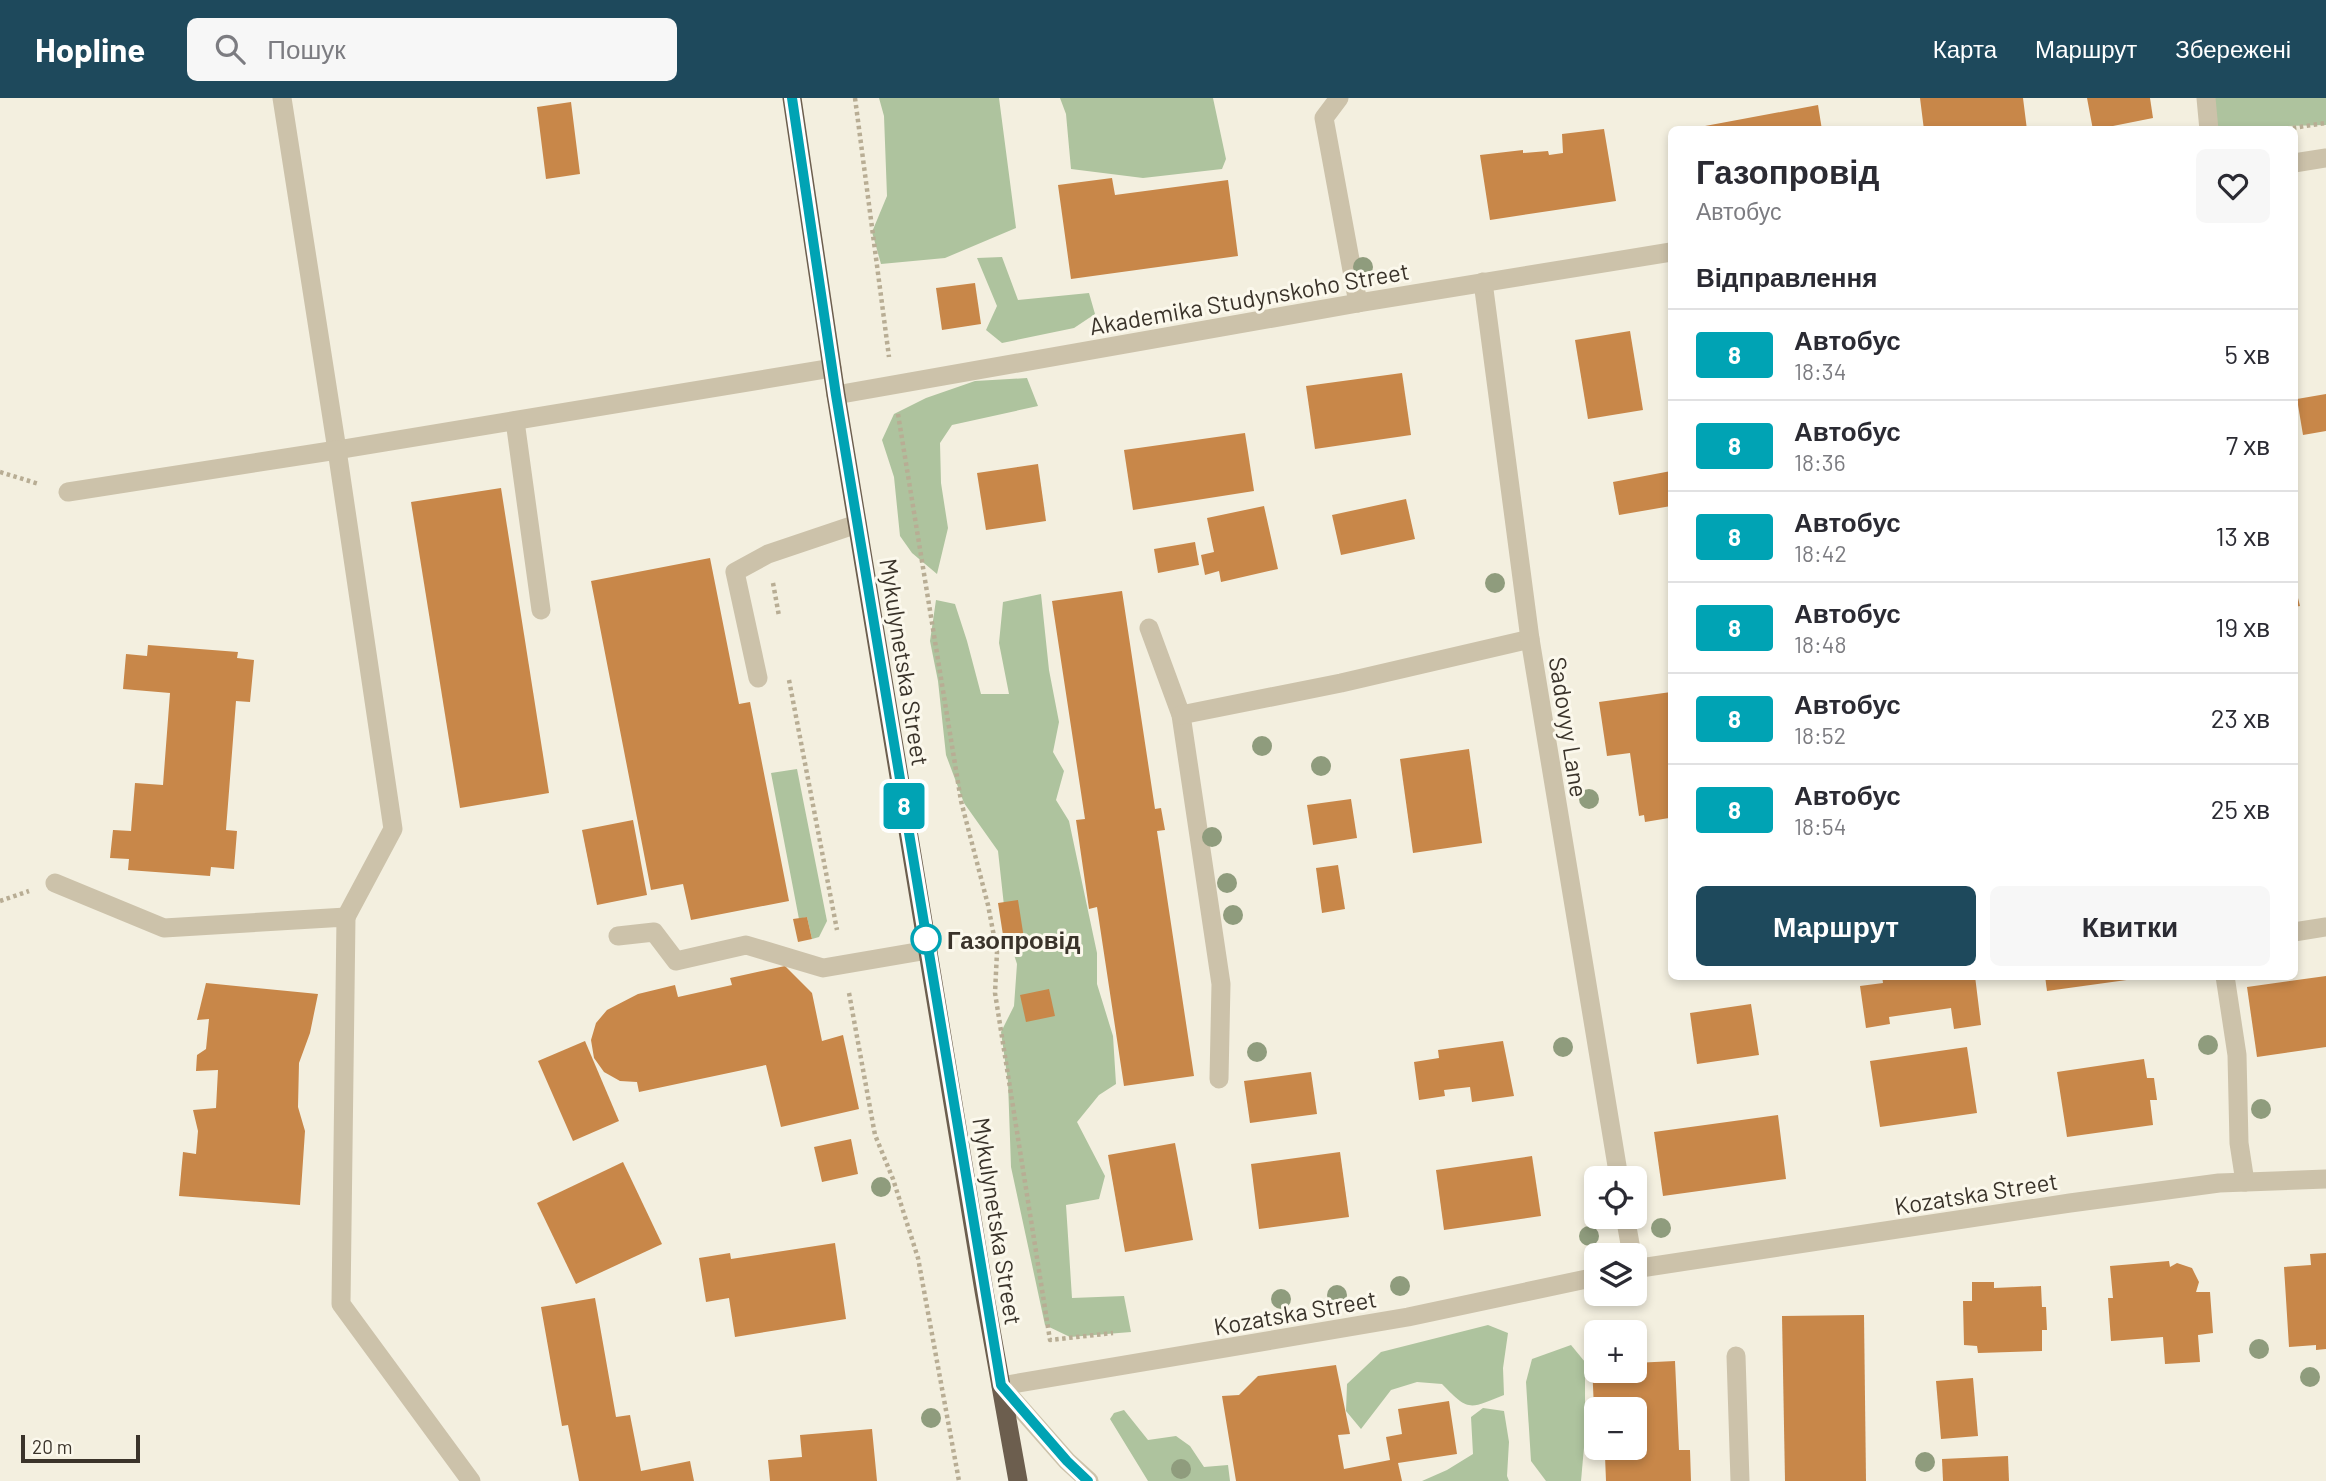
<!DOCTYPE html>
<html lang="uk">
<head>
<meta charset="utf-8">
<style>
	body { margin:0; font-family:Barlow,sans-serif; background:#f7f7f7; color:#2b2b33; height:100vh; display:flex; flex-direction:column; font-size:26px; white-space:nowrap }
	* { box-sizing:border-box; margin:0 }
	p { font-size:23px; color:#7c7c81 }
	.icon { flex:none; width:38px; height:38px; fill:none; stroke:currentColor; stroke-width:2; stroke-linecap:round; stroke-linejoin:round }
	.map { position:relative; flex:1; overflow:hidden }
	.sheet { position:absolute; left:1668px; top:28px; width:630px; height:854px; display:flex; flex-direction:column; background:#fff; border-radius:10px; box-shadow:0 4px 10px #0003 }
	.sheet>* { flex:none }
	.badge { padding:0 14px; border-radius:5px; font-size:24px; line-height:46px }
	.controls { position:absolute; left:1584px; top:1068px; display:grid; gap:14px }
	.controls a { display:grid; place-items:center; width:63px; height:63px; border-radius:10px; background:#fff; box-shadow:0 4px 10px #0003; font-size:35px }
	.scale { position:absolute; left:21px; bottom:18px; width:119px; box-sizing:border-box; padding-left:7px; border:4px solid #3a332a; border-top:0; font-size:19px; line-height:24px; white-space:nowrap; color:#3a332a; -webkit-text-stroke:5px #fbf8ec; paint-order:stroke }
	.map>.badge { position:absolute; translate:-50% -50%; box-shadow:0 0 0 4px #fff }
	h2 { padding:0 28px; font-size:26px; line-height:63px }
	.round { display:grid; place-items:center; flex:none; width:74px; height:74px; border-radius:10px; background:#f7f7f7 }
	.summary { display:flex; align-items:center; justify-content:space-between; height:119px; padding:0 28px }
	h1 { font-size:33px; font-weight:600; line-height:52px }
	.cta { display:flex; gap:14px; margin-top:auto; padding:14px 28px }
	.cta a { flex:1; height:80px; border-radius:10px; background:#1e495c; color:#fff; font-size:28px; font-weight:600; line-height:80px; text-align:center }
	.cta a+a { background:#f7f7f7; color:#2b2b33 }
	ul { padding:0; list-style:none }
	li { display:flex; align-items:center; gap:21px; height:91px; padding:0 28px; border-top:2px solid #e1e1e2 }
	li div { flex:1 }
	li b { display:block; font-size:26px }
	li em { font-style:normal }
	li .badge { min-width:77px; font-weight:700; text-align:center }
	header { display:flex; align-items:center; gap:42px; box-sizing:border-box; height:98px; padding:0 35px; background:#1e495c; color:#fff }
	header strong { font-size:33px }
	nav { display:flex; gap:38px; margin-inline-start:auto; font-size:24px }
	.search { width:490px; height:63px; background:#f7f7f7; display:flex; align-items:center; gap:18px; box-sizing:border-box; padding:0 24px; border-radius:10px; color:#7c7c81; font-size:26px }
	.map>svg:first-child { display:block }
	.green { fill:#aec39e }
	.building { fill:#c88749 }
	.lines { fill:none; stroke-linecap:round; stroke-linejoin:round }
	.path { stroke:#b8ad94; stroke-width:4.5; stroke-dasharray:3.5 3.5; stroke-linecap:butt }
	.service { stroke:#ccc2aa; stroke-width:19 }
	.minor { stroke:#ccc2aa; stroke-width:19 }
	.trunk { stroke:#6c5e4e; stroke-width:19 }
	.tree { fill:#8f9c7d }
	.line-casing { stroke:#fff; stroke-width:16 }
	.line { stroke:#00a3b4; stroke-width:10 }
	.stop-dot { fill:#fff; stroke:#00a3b4; stroke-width:3.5 }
	.labels { text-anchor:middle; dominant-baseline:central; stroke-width:6; stroke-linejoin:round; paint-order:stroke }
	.street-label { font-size:24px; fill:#3a332a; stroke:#fbf8ec }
	.stop-label { font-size:24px; font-weight:bold; fill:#3a332a; stroke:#fbf8ec; text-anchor:start }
</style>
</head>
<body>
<header>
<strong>Hopline</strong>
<div class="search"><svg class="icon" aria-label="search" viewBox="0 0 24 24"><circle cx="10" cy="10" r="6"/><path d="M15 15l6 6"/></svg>Пошук</div>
<nav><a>Карта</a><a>Маршрут</a><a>Збережені</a></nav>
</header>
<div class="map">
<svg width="2326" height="1383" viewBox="0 0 2326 1383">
	<rect width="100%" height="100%" fill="#f3efdf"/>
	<g class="green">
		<path d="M879,0H999L1016,130L945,160L881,166L872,134L887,98L884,18Z"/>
		<path d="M1060,0H1213L1226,61L1222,71L1143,80L1071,71L1066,16Z"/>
		<path d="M2211,0H2326V27L2288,28L2279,31H2218Z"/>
		<path d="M1002,159L1018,202L1089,195L1095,216L1074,230L1002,245L986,232L997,208L977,160Z"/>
		<path d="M1027,280L1038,308L952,327L940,345L941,385L948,430L937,476L912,455L900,438L894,379L882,342L894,316L926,300L975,283Z"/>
		<path d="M1041,496L1049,572L1059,624L1053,654L1064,673L1056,702L1069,723L1097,855V886L1113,938L1116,986L1099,997L1077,1024L1105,1078L1099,1101L1066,1107L1072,1200L1124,1198L1131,1234L1070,1239L1045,1227L1011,1069L1008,984L1001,934L1014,908L1017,866L1007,835L998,753L964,705L946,657L938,583L930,543L936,502L955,506L967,543L981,596H1009L999,545L1003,504Z"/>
		<path d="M797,671L827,823L819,839L812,841L807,819L799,821L771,675Z"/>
		<path d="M1488,1227L1508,1235L1503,1270L1504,1297C1469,1311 1469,1314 1442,1286L1417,1284L1391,1292L1361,1331L1346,1313L1347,1286L1381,1254Z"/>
		<path d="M1571,1247L1585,1264V1338L1581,1383H1546L1531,1363L1526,1284L1532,1261Z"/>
		<path d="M1483,1310L1504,1313L1509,1344L1507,1378L1509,1383H1422L1447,1372L1473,1356L1471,1319Z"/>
		<path d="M1124,1312L1148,1342L1176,1338L1190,1348L1204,1369L1228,1367L1230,1383H1148L1110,1321L1114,1315Z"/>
	</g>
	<g class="building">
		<path d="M1920,0H2023L2027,32H1924Z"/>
		<path d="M2087,0H2150L2153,20L2093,32Z"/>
		<path d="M571,4L580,76L546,81L537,9Z"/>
		<path d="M1818,7L1822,32H1706L1705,28Z"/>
		<path d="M1604,31L1616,103L1490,122L1480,57L1523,52V55L1548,53L1549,57L1563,55L1562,36Z"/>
		<path d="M1112,80L1115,97L1228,82L1238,158L1071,181L1058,87Z"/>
		<path d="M975,185L981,226L942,232L936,190Z"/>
		<path d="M1630,233L1643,312L1588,321L1575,242Z"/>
		<path d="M1402,275L1411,337L1315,351L1306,288Z"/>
		<path d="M2326,296V333L2303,337L2297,301Z"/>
		<path d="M1245,335L1254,393L1133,412L1124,352Z"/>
		<path d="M1038,366L1046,423L986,432L977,375Z"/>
		<path d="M1671,373V408L1619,417L1613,384Z"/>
		<path d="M501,390L549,695L460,710L411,404Z"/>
		<path d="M1406,401L1415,441L1341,457L1332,417Z"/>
		<path d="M1264,408L1278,471L1221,484L1219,473L1205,477L1201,457L1214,454L1207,420Z"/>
		<path d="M1195,444L1199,467L1158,475L1154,451Z"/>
		<path d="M710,460L739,606L750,604L789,803L691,822L683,786L651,792L591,483Z"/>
		<path d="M2294,484L2300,508L2294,509Z"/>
		<path d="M1122,493L1155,711L1161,710L1165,732L1157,733L1194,978L1124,988L1097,809L1089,811L1076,722L1085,721L1052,503Z"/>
		<path d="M148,547L238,554L237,560L254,562L250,604L236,603L226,732L237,733L234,771L211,769L210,778L128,772L129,761L110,760L113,732L131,733L135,685L163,687L170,595L123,591L126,556L147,558Z"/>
		<path d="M1671,594V713L1668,714L1669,720L1645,724L1644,717L1639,718L1630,655L1607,658L1599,604Z"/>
		<path d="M1469,651L1482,745L1413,755L1400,661Z"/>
		<path d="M1351,701L1357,740L1313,747L1307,707Z"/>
		<path d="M633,722L647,797L597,807L582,732Z"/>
		<path d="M1338,767L1345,811L1322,815L1316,770Z"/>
		<path d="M1018,802L1025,847L1005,850L998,805Z"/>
		<path d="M807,819L812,841L798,844L793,821Z"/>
		<path d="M785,868L812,895L822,943L843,937L859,1011L781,1029L766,967L639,994L637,984L620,983L604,974L594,960L591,942L596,925L607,912L638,896L675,887L678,899L732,887L730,880Z"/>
		<path d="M1882,878H1975L1981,927L1954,931L1951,910L1889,919L1890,926L1866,930L1860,888L1883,885Z"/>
		<path d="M2045,878H2140L2141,880L2047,893Z"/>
		<path d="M2326,878V949L2257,959L2247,889Z"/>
		<path d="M206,885L318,896L310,935L299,965L298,1009L305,1033L300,1107L179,1098L183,1054L196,1056L198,1033L193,1012L216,1010L218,972L196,973L197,957L206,951L209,921L197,922Z"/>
		<path d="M1049,891L1055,918L1026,924L1020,897Z"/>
		<path d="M1751,906L1759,957L1697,966L1690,915Z"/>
		<path d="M585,943L619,1023L573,1043L538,963Z"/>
		<path d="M1503,943L1514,998L1472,1004L1470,989L1444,992L1445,998L1419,1002L1414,964L1439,960L1438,952Z"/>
		<path d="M1967,949L1977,1015L1880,1029L1870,963Z"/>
		<path d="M2144,961L2147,980H2154L2157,1002H2150L2153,1027L2067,1039L2057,974Z"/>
		<path d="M1311,974L1317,1016L1250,1025L1244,983Z"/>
		<path d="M1778,1017L1786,1081L1663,1098L1654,1034Z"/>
		<path d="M851,1041L858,1076L822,1084L814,1049Z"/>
		<path d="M1175,1045L1193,1142L1125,1154L1108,1057Z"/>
		<path d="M1340,1054L1349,1119L1259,1131L1251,1066Z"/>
		<path d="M1532,1058L1541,1118L1444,1132L1436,1072Z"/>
		<path d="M623,1064L662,1146L576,1186L537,1105Z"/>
		<path d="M835,1145L846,1221L735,1239L729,1200L706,1204L699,1160L730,1155L731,1161Z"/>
		<path d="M2326,1155V1251L2316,1252V1247L2289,1249L2284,1169L2311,1167L2310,1156Z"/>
		<path d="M2169,1163L2170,1169L2177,1165L2192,1170L2199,1184L2196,1194H2210L2213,1235L2198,1237L2200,1264L2165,1266L2163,1239L2111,1243L2108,1200H2113L2110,1168Z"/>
		<path d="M1972,1184H1994V1190L2041,1188L2042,1209H2046L2047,1232H2042V1253L1978,1255L1977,1248L1964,1247L1963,1203H1972Z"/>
		<path d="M595,1200L616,1319L630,1317L641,1373L690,1363L694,1383H579L568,1327L562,1328L541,1209Z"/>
		<path d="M1864,1217L1866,1383H1785L1782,1218Z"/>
		<path d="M1675,1263L1679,1352H1690L1691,1383H1606L1605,1358H1595V1349H1634V1311H1594L1592,1266H1596V1272H1634V1265Z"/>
		<path d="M1336,1267L1350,1336L1338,1337L1344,1371L1390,1362L1386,1339L1402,1336L1398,1311L1449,1303L1457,1356L1398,1365L1402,1383H1236L1222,1298L1239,1297L1258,1278Z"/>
		<path d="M1973,1280L1978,1338L1941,1341L1936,1283Z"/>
		<path d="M872,1331L877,1383H770L768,1362L802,1359L800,1337Z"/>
		<path d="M2008,1358L2009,1383H1943L1942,1361Z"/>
	</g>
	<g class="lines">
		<g class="path">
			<path d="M855,0L889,259"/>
			<path d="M2279,32L2326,25"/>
			<path d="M898,316L961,703L988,807L997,854L995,895L1050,1242L1113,1235"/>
			<path d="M0,374L39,386"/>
			<path d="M773,485L779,518"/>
			<path d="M789,582L837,832"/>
			<path d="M0,803L29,793"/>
			<path d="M849,895L875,1037L893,1081L918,1160L959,1383"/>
		</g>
		<g class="service">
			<path d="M282,0L337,352L832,270"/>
			<path d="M1339,0L1324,20L1358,205"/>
			<path d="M515,323L541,512"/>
			<path d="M68,394L337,352L393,731L346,819"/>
			<path d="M1149,530L1181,617L1221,886L1219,981"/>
			<path d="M758,580L735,474L768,456L857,426"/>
			<path d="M1181,617L1341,585L1530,541"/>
			<path d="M55,785L164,830L346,819L341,1206L471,1383"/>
			<path d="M2294,834L2326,829"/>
			<path d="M618,838L654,834L676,863L746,847L823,870L928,852"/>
			<path d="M2225,878L2237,957L2239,1045L2245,1084"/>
			<path d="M1736,1258L1740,1383"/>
			<path d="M1001,1288L1067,1363L1089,1383"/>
		</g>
		<g class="minor">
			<path d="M2206,0L2209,32"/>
			<path d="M2294,65L2326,60"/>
			<path d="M1483,184L1530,541L1619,1080"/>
			<path d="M836,297L1358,205L1671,154"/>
			<path d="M1625,1118L1632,1157"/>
			<path d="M1634,1171L2070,1105L2219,1085L2326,1081"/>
			<path d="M1001,1288L1408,1219L1596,1179"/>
		</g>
		<path class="trunk" d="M792,0L836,297L984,1193L1018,1383"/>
	</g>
	<g class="tree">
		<circle cx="1363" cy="169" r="10"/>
		<circle cx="1495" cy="485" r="10"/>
		<circle cx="1262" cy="648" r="10"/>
		<circle cx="1321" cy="668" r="10"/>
		<circle cx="1589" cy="701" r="10"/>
		<circle cx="1212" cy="739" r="10"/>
		<circle cx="1227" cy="785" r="10"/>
		<circle cx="1233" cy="817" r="10"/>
		<circle cx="2208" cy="947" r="10"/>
		<circle cx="1563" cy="949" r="10"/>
		<circle cx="1257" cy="954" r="10"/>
		<circle cx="2261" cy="1011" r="10"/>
		<circle cx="881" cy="1089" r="10"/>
		<circle cx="1661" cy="1130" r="10"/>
		<circle cx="1589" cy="1138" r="10"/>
		<circle cx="1400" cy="1188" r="10"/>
		<circle cx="1337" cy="1197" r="10"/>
		<circle cx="1281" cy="1201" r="10"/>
		<circle cx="2259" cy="1251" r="10"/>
		<circle cx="2310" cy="1279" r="10"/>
		<circle cx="931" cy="1320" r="10"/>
		<circle cx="1925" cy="1364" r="10"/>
		<circle cx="1181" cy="1371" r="10"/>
	</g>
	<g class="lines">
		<defs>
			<path id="line" d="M792,0L836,297L1001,1287L1067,1363L1088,1383"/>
		</defs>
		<use href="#line" class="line-casing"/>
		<use href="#line" class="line"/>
	</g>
	<circle class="stop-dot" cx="926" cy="841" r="14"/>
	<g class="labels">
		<g class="street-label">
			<text transform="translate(1249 200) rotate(-10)">Akademika Studynskoho Street</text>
			<text transform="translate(905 564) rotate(81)">Mykulynetska Street</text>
			<text transform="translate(1569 629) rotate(81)">Sadovyy Lane</text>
			<text transform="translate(1976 1095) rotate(-9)">Kozatska Street</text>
			<text transform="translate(998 1123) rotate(81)">Mykulynetska Street</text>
			<text transform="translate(1295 1214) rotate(-10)">Kozatska Street</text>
		</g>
		<g class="stop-label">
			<text x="947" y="841">Газопровід</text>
		</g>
	</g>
</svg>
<div class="controls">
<a><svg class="icon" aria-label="locate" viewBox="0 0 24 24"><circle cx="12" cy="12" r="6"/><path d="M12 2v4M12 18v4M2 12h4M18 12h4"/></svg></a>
<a><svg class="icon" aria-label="layers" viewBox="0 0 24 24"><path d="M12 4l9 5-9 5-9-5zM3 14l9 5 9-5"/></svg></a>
<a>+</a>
<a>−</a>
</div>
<div class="scale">20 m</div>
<b class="badge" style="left:904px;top:708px;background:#00a3b4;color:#fff">8</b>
<section class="sheet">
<div class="summary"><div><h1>Газопровід</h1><p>Автобус</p></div><a class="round"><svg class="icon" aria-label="heart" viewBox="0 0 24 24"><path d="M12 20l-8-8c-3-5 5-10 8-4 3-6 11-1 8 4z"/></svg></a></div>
<h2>Відправлення</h2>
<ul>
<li><span class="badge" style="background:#00a3b4;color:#fff">8</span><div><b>Автобус</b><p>18:34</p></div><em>5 хв</em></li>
<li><span class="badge" style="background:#00a3b4;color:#fff">8</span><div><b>Автобус</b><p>18:36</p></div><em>7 хв</em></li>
<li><span class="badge" style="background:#00a3b4;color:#fff">8</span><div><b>Автобус</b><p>18:42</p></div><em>13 хв</em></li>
<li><span class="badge" style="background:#00a3b4;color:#fff">8</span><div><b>Автобус</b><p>18:48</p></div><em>19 хв</em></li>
<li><span class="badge" style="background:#00a3b4;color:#fff">8</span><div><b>Автобус</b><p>18:52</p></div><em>23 хв</em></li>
<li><span class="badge" style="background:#00a3b4;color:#fff">8</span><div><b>Автобус</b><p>18:54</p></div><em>25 хв</em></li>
</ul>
<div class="cta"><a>Маршрут</a><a>Квитки</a></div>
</section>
</div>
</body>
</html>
